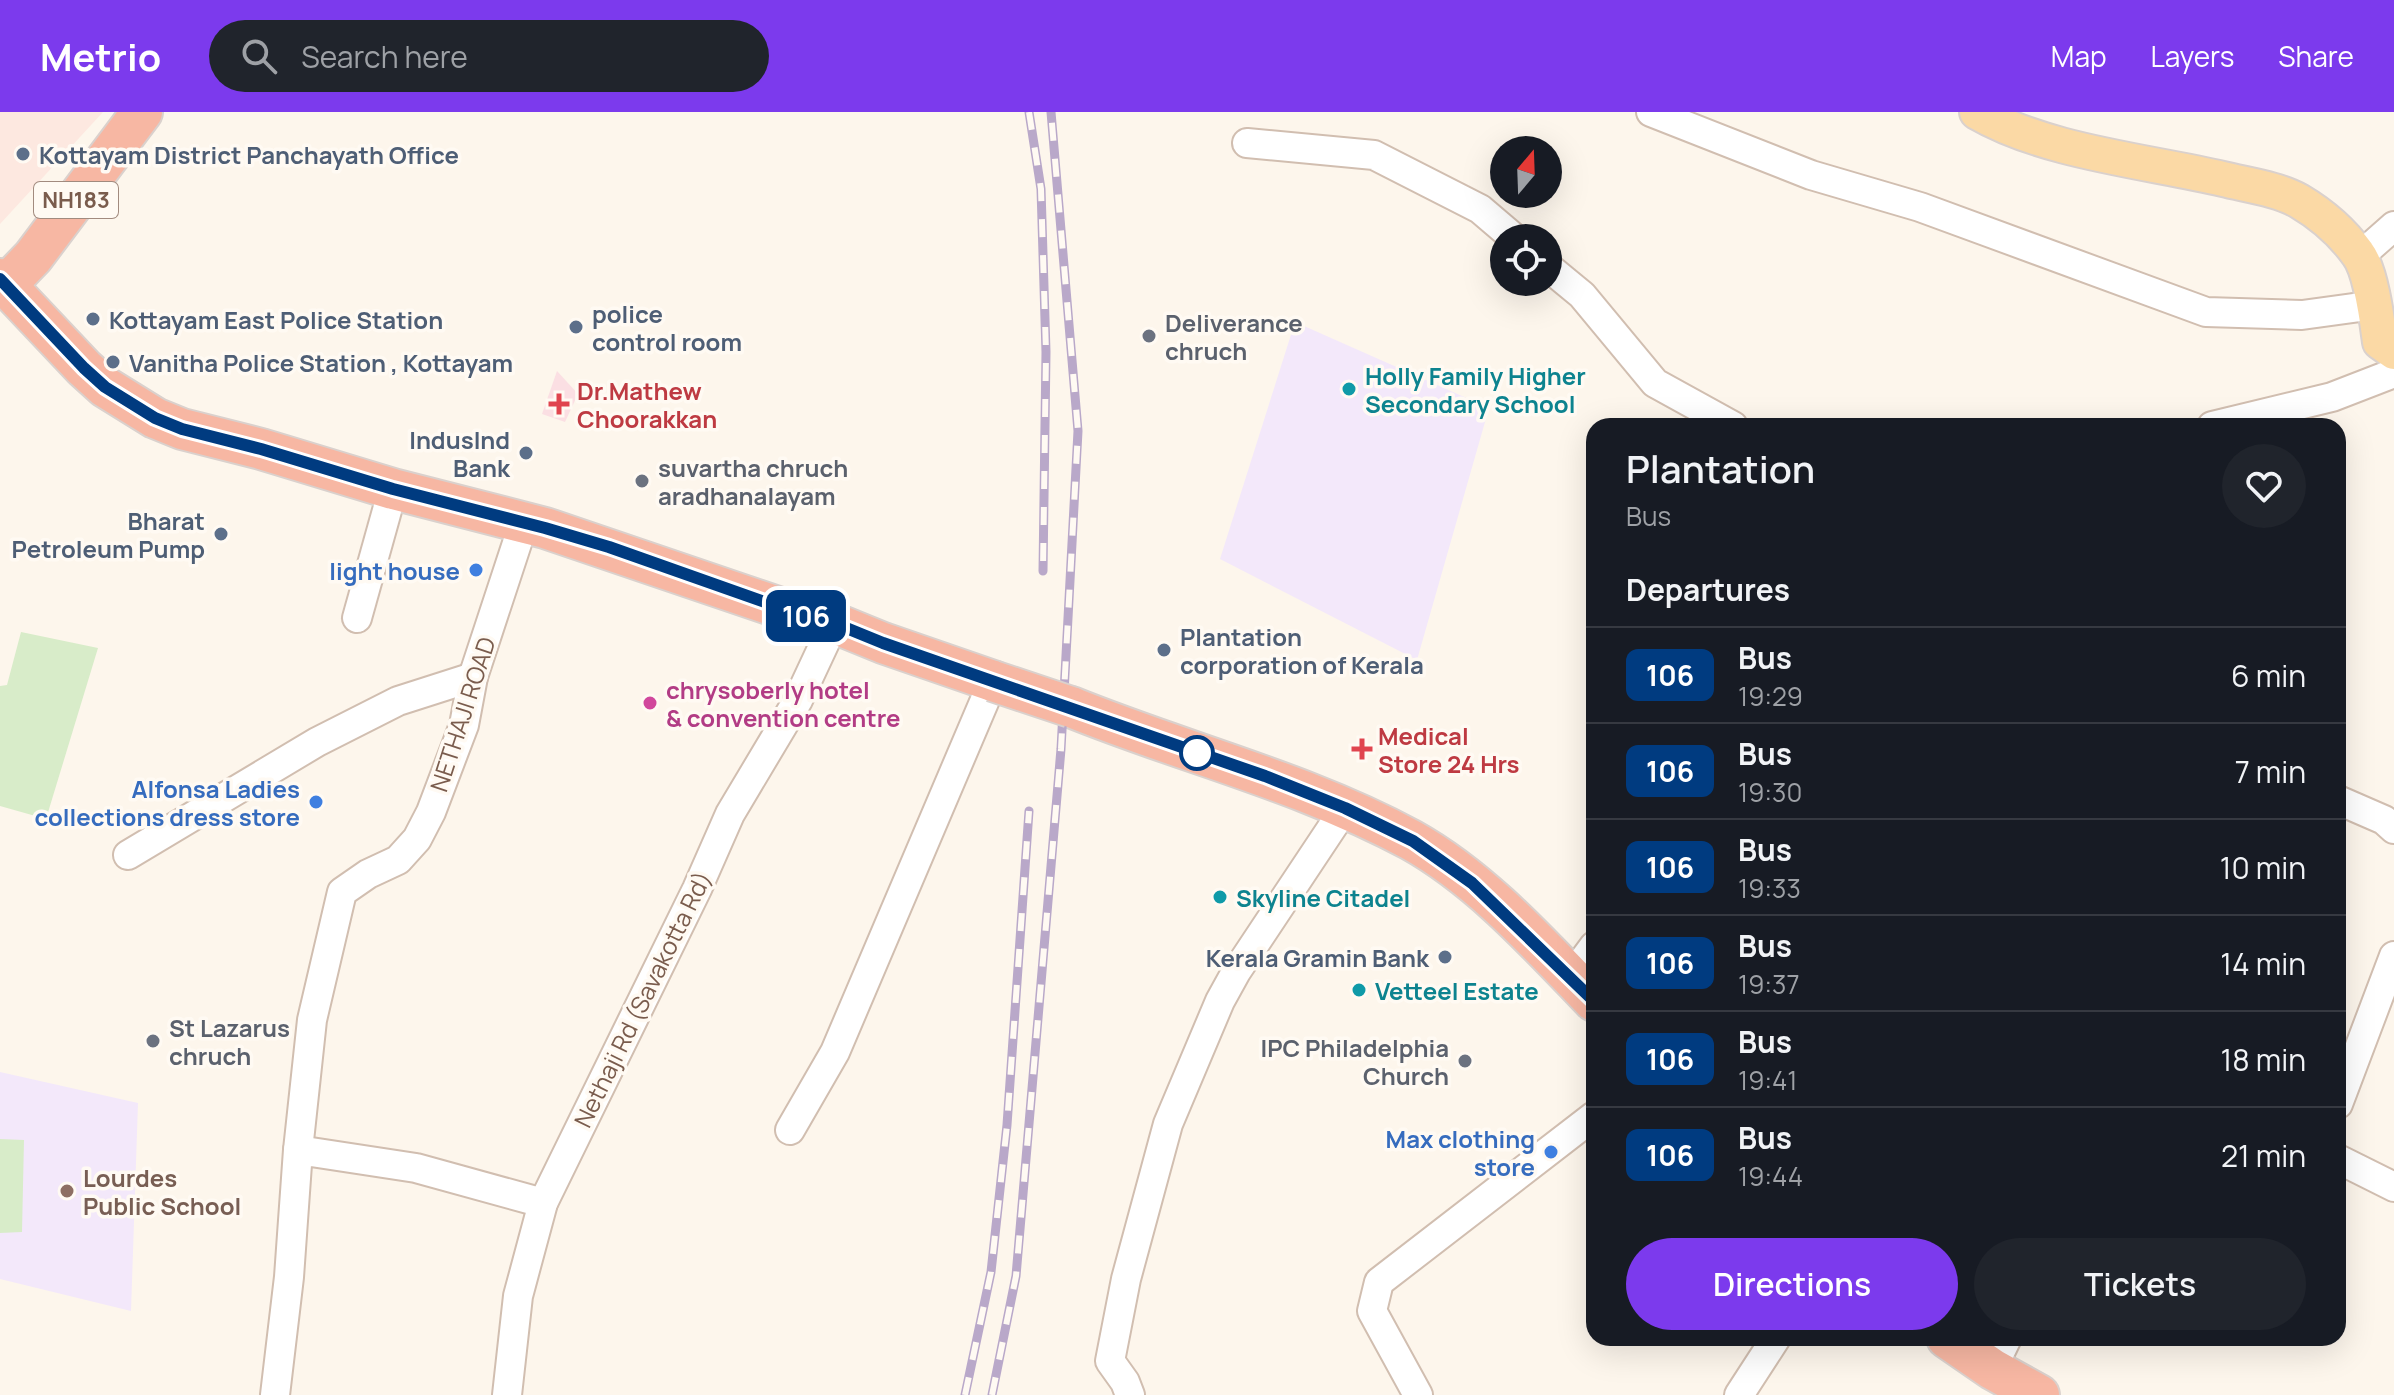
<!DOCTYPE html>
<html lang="en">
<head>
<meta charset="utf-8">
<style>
	body { margin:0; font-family:Manrope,sans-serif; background:#20242c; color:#f1f3f6; height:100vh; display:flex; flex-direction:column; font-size:30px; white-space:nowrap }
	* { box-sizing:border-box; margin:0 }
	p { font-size:26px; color:#9ea1a6 }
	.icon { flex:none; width:44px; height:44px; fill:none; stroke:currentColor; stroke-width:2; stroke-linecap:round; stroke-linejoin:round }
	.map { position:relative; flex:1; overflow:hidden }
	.side { position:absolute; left:1586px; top:306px; width:760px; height:928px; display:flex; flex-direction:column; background:#171b24; border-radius:24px; box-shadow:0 8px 32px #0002 }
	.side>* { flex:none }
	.badge { padding:0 16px; border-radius:12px; font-size:28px; line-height:52px }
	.needle { width:52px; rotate:19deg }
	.fabs { position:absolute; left:1490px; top:24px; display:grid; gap:16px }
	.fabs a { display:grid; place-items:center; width:72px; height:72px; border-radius:50%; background:#171b24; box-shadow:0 8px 32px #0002; font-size:40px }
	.map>.badge { position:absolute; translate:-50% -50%; box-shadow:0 0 0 4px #fff }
	h2 { padding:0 40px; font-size:30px; line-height:72px }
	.round { display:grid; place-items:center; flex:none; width:84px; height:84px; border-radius:42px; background:#20242c }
	.overview { display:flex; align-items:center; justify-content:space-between; height:136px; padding:0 40px }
	h1 { font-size:38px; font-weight:600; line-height:60px }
	.primary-button { display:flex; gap:16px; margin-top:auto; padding:16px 40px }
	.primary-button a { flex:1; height:92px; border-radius:48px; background:#7c3aed; color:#fff; font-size:32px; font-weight:600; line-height:92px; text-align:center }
	.primary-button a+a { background:#20242c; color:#f1f3f6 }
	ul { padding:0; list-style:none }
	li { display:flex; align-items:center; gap:24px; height:96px; padding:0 40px; border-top:2px solid #363941 }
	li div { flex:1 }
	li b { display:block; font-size:30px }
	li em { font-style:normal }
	li .badge { min-width:88px; font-weight:700; text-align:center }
	header { display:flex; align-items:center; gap:48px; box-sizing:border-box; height:112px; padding:0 40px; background:#7c3aed; color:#fff }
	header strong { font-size:38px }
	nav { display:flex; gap:44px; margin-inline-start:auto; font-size:28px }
	.search { width:560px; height:72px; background:#20242c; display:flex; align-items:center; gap:20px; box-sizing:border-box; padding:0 28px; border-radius:44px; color:#9ea1a6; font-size:30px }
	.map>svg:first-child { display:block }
	.commercial { fill:#fde8e0 }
	.education { fill:#f3e8fa }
	.medical { fill:#fbdfe3 }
	.green { fill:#d8ecc9 }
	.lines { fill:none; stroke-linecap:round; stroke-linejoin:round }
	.minor-casing { stroke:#d1beb0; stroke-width:32 }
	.major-casing { stroke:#dad1cd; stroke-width:38 }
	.highway-casing { stroke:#dad1cd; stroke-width:44 }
	.minor { stroke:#fff; stroke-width:28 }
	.major { stroke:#fbd9a5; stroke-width:34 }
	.highway { stroke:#f7b7a3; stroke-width:40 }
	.rail-casing { stroke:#b9a8c9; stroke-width:9 }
	.rail { stroke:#fffaf3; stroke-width:6; stroke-dasharray:18; stroke-linecap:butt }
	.highway-bridge-casing { stroke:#dad1cd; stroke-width:44; stroke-linecap:butt }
	.highway-bridge { stroke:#f7b7a3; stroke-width:40 }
	.line-casing { stroke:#fff; stroke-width:18 }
	.line { stroke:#003b80; stroke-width:12 }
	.service-dot { fill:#5c6f8a; stroke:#fffaf3; stroke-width:3 }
	.worship-dot { fill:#6b7280; stroke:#fffaf3; stroke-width:3 }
	.culture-dot { fill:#0f9aa8; stroke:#fffaf3; stroke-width:3 }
	.health-dot { fill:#e0444e; stroke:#fffaf3; stroke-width:3 }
	.shop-dot { fill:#3f7fe0; stroke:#fffaf3; stroke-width:3 }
	.hotel-dot { fill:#d1479c; stroke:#fffaf3; stroke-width:3 }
	.stop-dot { fill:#fff; stroke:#003b80; stroke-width:4 }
	.education-dot { fill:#8d6e63; stroke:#fffaf3; stroke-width:3 }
	.labels { text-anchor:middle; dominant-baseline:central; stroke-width:7; stroke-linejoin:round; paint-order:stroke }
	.shield { fill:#fffaf3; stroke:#a28b7f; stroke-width:2 }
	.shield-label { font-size:22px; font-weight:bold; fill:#7a5c4d }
	.service-label { font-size:24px; font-weight:bold; fill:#4e5e75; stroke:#fffaf3; text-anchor:start }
	.worship-label { font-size:24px; font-weight:bold; fill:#5b616d; stroke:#fffaf3; text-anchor:start }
	.culture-label { font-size:24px; font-weight:bold; fill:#0d838f; stroke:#fffaf3; text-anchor:start }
	.health-label { font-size:24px; font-weight:bold; fill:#be3a42; stroke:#fffaf3; text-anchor:start }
	.shop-label { font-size:24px; font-weight:bold; fill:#366cbe; stroke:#fffaf3; text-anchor:end }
	.hotel-label { font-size:24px; font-weight:bold; fill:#b23c85; stroke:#fffaf3; text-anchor:start }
	.street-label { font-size:24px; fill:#7a5c4d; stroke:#fffaf3 }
	.education-label { font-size:24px; font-weight:bold; fill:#785e54; stroke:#fffaf3; text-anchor:start }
</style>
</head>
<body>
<header>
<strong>Metrio</strong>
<div class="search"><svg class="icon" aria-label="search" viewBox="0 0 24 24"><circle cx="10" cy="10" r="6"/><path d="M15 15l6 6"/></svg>Search here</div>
<nav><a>Map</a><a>Layers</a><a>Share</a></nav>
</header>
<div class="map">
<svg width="2394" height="1283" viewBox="0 0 2394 1283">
	<rect width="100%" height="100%" fill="#fdf6ec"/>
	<path class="commercial" d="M0,0H103L0,112Z"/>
	<g class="education">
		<path d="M1295,210L1489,296L1417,548L1220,447Z"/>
		<path d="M0,960L138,991L131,1199L0,1167Z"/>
	</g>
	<path class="medical" d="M557,259L578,282L565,310L542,302Z"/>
	<g class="green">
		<path d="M21,520L98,536L46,707L0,694V574L7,573Z"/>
		<path d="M0,1027L24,1028L22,1120L0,1121Z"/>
	</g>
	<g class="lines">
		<defs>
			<g id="minor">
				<path d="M1651,0L1811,63L1920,95L2206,200L2302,203L2375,193"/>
				<path d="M1247,31L1374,43L1480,97L1514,126"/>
				<path d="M2360,144L2394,114"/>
				<path d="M1548,155L1582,183L1655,271L1733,314"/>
				<path d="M2212,314L2332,285L2394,261"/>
				<path d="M357,506L393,377"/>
				<path d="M2338,688L2384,708L2394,717"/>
				<path d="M128,743L317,630L398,589L473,565"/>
				<path d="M1571,865L1594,834"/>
				<path d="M2338,992L2394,844"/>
				<path d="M790,1018L835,940L993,569"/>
				<path d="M298,1038L312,908L342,780L368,762L398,748L417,727L431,700L464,613L473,565L524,410"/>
				<path d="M2338,1047L2394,1075"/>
				<path d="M1992,1257L2007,1226"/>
				<path d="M275,1283L289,1165L298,1038L416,1056L543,1091"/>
				<path d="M507,1283L518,1184L543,1091L697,777L730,702L798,588L834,511"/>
				<path d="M1130,1283L1125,1270L1110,1249L1126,1167L1168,1012L1220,889L1236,860L1345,696"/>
				<path d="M1418,1283L1372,1199L1379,1170L1594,1004"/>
				<path d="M1739,1283L1776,1226"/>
			</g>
			<path id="major" d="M1977,0C2046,40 2146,49 2223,67C2247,73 2278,77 2299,89C2321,102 2343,121 2358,142C2371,159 2377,208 2380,230L2394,240"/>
			<g id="highway">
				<path d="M0,167L84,256L105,275L155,306L182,317L261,337L393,377L545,416L810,506L834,511L883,531L993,569"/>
				<path d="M6,173L33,145L142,0"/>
				<path d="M1071,595C1184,641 1304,670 1411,728C1481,767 1539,832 1594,889"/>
				<path d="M1947,1226L1992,1257L2039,1283"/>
			</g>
		</defs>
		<use href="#minor" class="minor-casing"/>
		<use href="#major" class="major-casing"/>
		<use href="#highway" class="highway-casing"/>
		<use href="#minor" class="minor"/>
		<use href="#major" class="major"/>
		<use href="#highway" class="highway"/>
		<defs>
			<g id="rail">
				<path d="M1029,0L1041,77L1046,240L1043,459"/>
				<path d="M965,1283L991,1160L1007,1013L1029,699"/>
				<path d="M992,1283L1016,1164L1061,637L1078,319L1051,0"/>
			</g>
		</defs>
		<use href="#rail" class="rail-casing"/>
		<use href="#rail" class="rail"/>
		<defs>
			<path id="highway-bridge" d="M993,569L1071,595"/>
		</defs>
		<use href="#highway-bridge" class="highway-bridge-casing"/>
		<use href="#highway-bridge" class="highway-bridge"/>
	</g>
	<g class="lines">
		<defs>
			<path id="line" d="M0,167L84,256L105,275L155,306L182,317L261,337L393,377L545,416L609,435L810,506L834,511L883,531L1265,664L1345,696L1413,729L1472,771L1594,889"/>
		</defs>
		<use href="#line" class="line-casing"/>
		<use href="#line" class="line"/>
	</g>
	<g class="service-dot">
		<circle cx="23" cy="42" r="8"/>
		<circle cx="93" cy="207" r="8"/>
		<circle cx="576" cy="215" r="8"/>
		<circle cx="113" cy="250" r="8"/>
		<circle cx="526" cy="341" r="8"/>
		<circle cx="221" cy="422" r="8"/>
		<circle cx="1164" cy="538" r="8"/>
		<circle cx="1445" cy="845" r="8"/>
	</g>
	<g class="worship-dot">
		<circle cx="1149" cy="224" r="8"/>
		<circle cx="642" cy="369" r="8"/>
		<circle cx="153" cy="929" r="8"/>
		<circle cx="1465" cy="949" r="8"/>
	</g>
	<g class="culture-dot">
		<circle cx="1349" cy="277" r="8"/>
		<circle cx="1220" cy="785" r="8"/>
		<circle cx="1359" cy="878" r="8"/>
	</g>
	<g class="health-dot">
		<path d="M555 280h8v8h8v8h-8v8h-8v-8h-8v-8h8z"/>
		<path d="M1358 625h8v8h8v8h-8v8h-8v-8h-8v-8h8z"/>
	</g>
	<g class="shop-dot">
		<circle cx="476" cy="458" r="8"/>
		<circle cx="316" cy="690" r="8"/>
		<circle cx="1551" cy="1040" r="8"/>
	</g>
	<circle class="hotel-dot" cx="650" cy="591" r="8"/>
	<circle class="stop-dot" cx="1197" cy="641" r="16"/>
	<circle class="education-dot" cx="67" cy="1079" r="8"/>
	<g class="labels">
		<rect class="shield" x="34" y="70" width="84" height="36" rx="6"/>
		<g class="shield-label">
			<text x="76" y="88">NH183</text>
		</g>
		<g class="service-label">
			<text x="39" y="42">Kottayam District Panchayath Office</text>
			<text x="592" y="201">police<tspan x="592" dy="28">control room</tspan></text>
			<text x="109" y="207">Kottayam East Police Station</text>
			<text x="129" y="250">Vanitha Police Station , Kottayam</text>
			<text x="510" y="327" text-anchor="end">Induslnd<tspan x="510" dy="28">Bank</tspan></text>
			<text x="205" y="408" text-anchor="end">Bharat<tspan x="205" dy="28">Petroleum Pump</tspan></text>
			<text x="1180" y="524">Plantation<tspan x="1180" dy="28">corporation of Kerala</tspan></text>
			<text x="1429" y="845" text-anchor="end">Kerala Gramin Bank</text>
		</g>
		<g class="worship-label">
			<text x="1165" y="210">Deliverance<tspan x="1165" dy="28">chruch</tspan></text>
			<text x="658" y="355">suvartha chruch<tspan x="658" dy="28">aradhanalayam</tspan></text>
			<text x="169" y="915">St Lazarus<tspan x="169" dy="28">chruch</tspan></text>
			<text x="1449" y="935" text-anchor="end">IPC Philadelphia<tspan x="1449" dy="28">Church</tspan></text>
		</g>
		<g class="culture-label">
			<text x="1365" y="263">Holly Family Higher<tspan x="1365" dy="28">Secondary School</tspan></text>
			<text x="1236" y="785">Skyline Citadel</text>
			<text x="1375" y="878">Vetteel Estate</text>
		</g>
		<g class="health-label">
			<text x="577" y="278">Dr.Mathew<tspan x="577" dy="28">Choorakkan</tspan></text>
			<text x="1378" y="623">Medical<tspan x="1378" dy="28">Store 24 Hrs</tspan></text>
		</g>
		<g class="shop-label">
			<text x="460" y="458">light house</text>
			<text x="300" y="676">Alfonsa Ladies<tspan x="300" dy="28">collections dress store</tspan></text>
			<text x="1535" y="1026">Max clothing<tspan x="1535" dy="28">store</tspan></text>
		</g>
		<g class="hotel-label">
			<text x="666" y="577">chrysoberly hotel<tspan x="666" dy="28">&amp; convention centre</tspan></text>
		</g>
		<g class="street-label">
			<text transform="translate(462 602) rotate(-72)">NETHAJI ROAD</text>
			<text transform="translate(642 887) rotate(-64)">Nethaji Rd (Savakotta Rd)</text>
		</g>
		<g class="education-label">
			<text x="83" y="1065">Lourdes<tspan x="83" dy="28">Public School</tspan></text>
		</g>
	</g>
</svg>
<div class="fabs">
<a><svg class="needle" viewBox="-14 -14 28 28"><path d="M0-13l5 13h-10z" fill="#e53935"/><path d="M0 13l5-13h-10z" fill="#9ea1a6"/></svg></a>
<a><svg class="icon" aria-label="locate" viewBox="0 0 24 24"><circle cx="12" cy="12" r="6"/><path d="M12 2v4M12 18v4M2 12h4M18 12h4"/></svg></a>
</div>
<b class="badge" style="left:806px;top:504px;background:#003b80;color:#fff">106</b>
<section class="side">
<div class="overview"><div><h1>Plantation</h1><p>Bus</p></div><a class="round"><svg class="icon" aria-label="heart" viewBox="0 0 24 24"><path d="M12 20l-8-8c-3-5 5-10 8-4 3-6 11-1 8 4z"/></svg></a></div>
<h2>Departures</h2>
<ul>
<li><span class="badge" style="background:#003b80;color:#fff">106</span><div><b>Bus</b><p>19:29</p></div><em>6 min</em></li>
<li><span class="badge" style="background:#003b80;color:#fff">106</span><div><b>Bus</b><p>19:30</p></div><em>7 min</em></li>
<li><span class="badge" style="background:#003b80;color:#fff">106</span><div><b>Bus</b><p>19:33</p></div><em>10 min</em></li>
<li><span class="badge" style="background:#003b80;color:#fff">106</span><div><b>Bus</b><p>19:37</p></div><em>14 min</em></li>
<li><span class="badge" style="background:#003b80;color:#fff">106</span><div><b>Bus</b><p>19:41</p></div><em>18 min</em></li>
<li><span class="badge" style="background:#003b80;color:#fff">106</span><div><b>Bus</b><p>19:44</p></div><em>21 min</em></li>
</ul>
<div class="primary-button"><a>Directions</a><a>Tickets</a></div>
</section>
</div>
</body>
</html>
